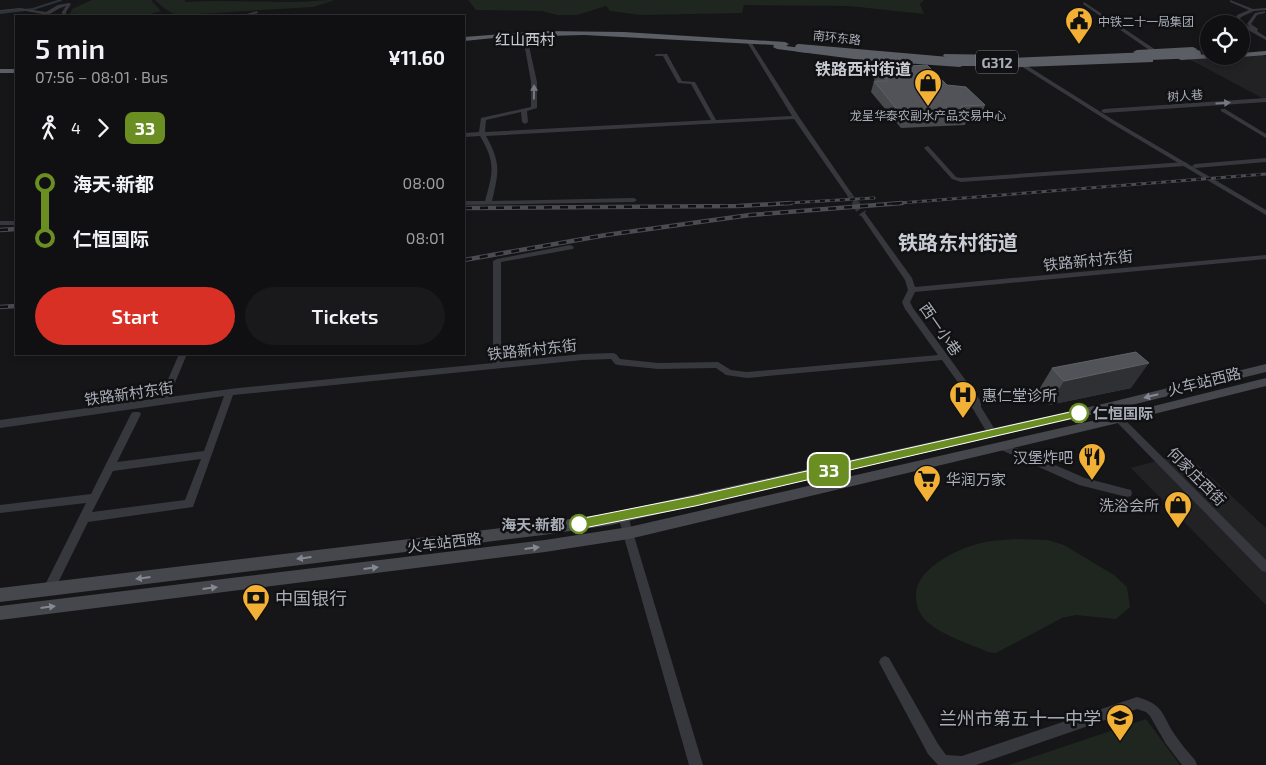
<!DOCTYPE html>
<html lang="en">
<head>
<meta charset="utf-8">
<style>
	body { margin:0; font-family:"Exo 2","Noto Sans SC",sans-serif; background:#19191b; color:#f1f3f6; height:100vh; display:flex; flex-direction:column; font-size:19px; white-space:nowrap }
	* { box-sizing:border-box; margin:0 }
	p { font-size:16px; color:#9c9d9f }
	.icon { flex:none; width:28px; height:28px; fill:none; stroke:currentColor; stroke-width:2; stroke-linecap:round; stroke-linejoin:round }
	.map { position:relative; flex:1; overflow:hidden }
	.panel { position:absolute; left:15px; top:15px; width:450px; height:340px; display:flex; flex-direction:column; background:#101012; border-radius:0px; box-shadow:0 2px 8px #0003,0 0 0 1px #303032 }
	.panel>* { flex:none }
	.badge { padding:0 10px; border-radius:8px; font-size:18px; line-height:32px }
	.tools { position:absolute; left:1200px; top:15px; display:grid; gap:10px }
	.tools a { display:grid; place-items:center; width:50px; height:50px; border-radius:50%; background:#101012; box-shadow:0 2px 8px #0003,0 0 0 1px #303032; font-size:25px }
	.map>.badge { position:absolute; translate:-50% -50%; box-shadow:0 0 0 2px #fff }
	.legs { display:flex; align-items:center; gap:8px; height:55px; padding:0 20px; font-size:16px }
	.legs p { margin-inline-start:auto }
	.headline { display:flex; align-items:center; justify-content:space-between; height:85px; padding:0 20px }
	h1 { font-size:28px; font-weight:600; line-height:38px }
	.button { display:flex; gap:10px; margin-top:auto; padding:10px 20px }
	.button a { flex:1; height:58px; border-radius:30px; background:#d93025; color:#fff; font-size:20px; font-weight:600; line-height:58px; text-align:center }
	.button a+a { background:#19191b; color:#f1f3f6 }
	ul { padding:0 20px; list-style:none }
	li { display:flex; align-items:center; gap:18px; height:55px; font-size:19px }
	li i { display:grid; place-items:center; width:8px; height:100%; margin:0 6px; background:currentColor }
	li i::after { content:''; width:12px; height:12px; margin:-6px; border:4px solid; border-radius:50%; background:#101012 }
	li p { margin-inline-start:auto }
	li:first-child i { background:linear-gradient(#0000 50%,currentColor 0) }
	li:last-child i { background:linear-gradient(currentColor 50%,#0000 0) }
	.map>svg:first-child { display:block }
	.built { fill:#222225 }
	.green { fill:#1e261f }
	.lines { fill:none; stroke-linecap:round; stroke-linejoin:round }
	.stream { stroke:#2c353c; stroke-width:2 }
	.minor-tunnel-far1 { stroke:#333438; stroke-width:5.5; stroke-dasharray:5.5 3; stroke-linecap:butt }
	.minor-tunnel { stroke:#333438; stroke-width:8; stroke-dasharray:8 4; stroke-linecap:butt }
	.minor { fill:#37383d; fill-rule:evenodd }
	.tertiary { fill:#37383d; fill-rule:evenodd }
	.secondary { fill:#45474d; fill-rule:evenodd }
	.trunk { fill:#5b5e65; fill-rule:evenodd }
	.rail-far1-casing { stroke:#4a4c52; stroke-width:3 }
	.rail-casing { stroke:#4a4c52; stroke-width:4.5 }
	.rail-far1 { stroke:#111113; stroke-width:2; stroke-dasharray:5; stroke-linecap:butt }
	.rail { stroke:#111113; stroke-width:2.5; stroke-dasharray:8; stroke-linecap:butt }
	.trunk-bridge { stroke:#5b5e65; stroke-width:8 }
	.wall { fill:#47494d }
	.shaded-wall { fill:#2f3033 }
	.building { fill:#525359; stroke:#5f6168 }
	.oneway { fill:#757881 }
	.oneway2 { fill:#858993 }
	.line-1 { fill:#6b8e23; stroke:#fff }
	.stop-1-dot { fill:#fff; stroke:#6b8e23; stroke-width:2.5 }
	.labels { text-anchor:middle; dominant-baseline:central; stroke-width:5; stroke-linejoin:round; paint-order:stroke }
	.far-poi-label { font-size:12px; fill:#a8adb8; stroke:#111113; text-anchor:start }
	.far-street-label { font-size:12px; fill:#a8adb8; stroke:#111113 }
	.shield { fill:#111113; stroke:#7b7e86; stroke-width:1 }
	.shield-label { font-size:14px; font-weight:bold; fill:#a8adb8 }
	.far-quarter-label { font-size:15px; fill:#c9ccd4; stroke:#111113 }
	.street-label { font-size:15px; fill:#a8adb8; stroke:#111113 }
	.poi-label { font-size:15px; fill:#a8adb8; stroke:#111113; text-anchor:start }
	.stop-label { font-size:15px; font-weight:bold; fill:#a8adb8; stroke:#111113; text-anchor:start }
	.far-district-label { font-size:16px; font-weight:bold; fill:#c9ccd4; stroke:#111113 }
	.near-poi-label { font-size:18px; fill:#a8adb8; stroke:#111113; text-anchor:start }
	.district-label { font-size:20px; font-weight:bold; fill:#c9ccd4; stroke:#111113 }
</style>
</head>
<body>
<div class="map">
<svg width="1266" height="765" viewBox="0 0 1266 765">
	<rect width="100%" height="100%" fill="#161618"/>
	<g class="built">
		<path d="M1262,55L1266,57V98L1264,99L1187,58Z"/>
		<path d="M1185,453L1266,528V605L1131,468Z"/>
	</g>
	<g class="green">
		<path d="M92,0H151L161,11L144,16H69L72,9Z"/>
		<path d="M155,0H184L186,2C221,0 257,2 292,2C306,2 320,0 335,0L313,7L198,14C183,22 165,11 155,0Z"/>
		<path d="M468,0H924L920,4L924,14L849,6L744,5L742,13L641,15L610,11L606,6L577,15H557L542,11L476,10Z"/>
		<path d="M1016,539L1048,540L1064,545L1114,575L1127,587L1130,607L1116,619L1076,615L1062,618L996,653L988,652C968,643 943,636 926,621C918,612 916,605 916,594C917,567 962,546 986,542C996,540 1006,540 1016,539Z"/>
		<path d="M1146,719L1180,765H1009Z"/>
	</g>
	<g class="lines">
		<path class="stream" d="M0,13L33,9L61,0"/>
		<path class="minor-tunnel-far1" d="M849,194L856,204"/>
		<path class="minor-tunnel" d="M855,203L863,214"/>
		<g class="minor">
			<path d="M1230,0L1253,9L1266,8V10L1254,11L1241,17L1239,21L1250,27L1247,24L1255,13L1265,11V13L1257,15L1251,24L1258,29L1257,31L1266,37V40L1241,26V24L1235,22L1237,15L1249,10L1230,2Z"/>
			<path d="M1084,2L1156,50V52H1152L1083,4Z"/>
			<path d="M69,3L71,4L66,12V16H62V12L66,6C57,8 49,17 40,16L43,14L20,10L0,12V10L20,8L46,12L58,5Z"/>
			<path d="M257,11L258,13L246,16H240Z"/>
			<path d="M525,36L527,37L537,82V108L527,111L528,122L525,124L522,122L521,112L486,120L485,132L711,120L691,84L678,83L663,56H655V55L657,54H667L682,81L695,82L716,120L792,116L747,42L749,41L751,42L799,117L852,194L849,196L847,195L794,119L486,136C501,163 499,171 492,201L634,198L637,200L634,202L464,205V201H485C493,172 496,163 480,136L464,137V133L479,132L481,118L531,107V82L523,37Z"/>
			<path d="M1266,98V102L1104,113L1101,111L1104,109Z"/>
			<path d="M1221,109H1225L1266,134V138L1221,111Z"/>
			<path d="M927,146L929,147L956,177L961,178L1185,162L1188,164L1185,166L961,182L952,179L925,149L924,148Z"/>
			<path d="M1266,158V162L1195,168L1192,166L1195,164Z"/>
			<path d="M863,212L865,213L912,278L915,287L1266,255V259L915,292L910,302L913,308L980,400L981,402V407L997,433L995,436H989L973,409L971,407L972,402L942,360L747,378L726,375L716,368L658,369L618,365L615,364L611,359L583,360L233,395L193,507L88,522L53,593L49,594L45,593L43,589L86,503L0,513V505L91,494L131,414L133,412H139L141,414L117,462L204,451L224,396L0,428V420L160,398L179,354H187L169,397L238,388L493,363V261L497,259L570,245L574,247L573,249L501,262V362L583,354L613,353L616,354L620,359L658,363L718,362L731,370L747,372L938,355L905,309L902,302L908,290L905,280L860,214ZM201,459L185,500L92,512L113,471Z"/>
			<rect x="0" y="221" width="16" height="4"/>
			<path d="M1107,404L1110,405L1266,560V572L1262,571L1104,409L1102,407L1104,405Z"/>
			<path d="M1002,442L1085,478L1127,489L1131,490L1132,493L1131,496L1127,497L1079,485L999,449L997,446L999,443Z"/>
			<path d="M623,512L627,513L628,516L703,765H689L618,516L619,513Z"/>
			<path d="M885,656L889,658L938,744L946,755L962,756L1137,697C1165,705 1161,714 1175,735C1181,744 1188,752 1195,760L1197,765H1182L1166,744L1150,716L1146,712L1137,709L976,765H938L928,754L881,666L879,662L881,658Z"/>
		</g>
		<path class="tertiary" d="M1015,58L1115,121L1266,210V215L1111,123L1013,61L1012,60Z"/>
		<g class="secondary">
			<path d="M1266,364V372L1107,411L611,525L543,535L0,602V588L543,523L611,513L1107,403Z"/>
			<path d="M1266,378V386L1118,423L629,539L545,552L0,620V606L545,540L629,527L1118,415Z"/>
		</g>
		<g class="trunk">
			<path d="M544,31L624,32L785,42L789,44L786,46L862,56L960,63L964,65L960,67L862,60L777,49L773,47L774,45L584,35L504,37L464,41V37Z"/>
			<path d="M1193,47L1197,49L1196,51L1137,54L1133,52L1137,50Z"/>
			<path d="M1266,51V55L1241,57L1238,56H1241V53Z"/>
			<path d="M944,54L1008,55L1012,57L1008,59L947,58L943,56Z"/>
			<path d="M1209,54V56H1218L1214,58L1181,60L1177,58L1181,56Z"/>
			<path d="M1150,58H1153V62L994,68L990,66L994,64Z"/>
			<rect x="0" y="69" width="16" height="4"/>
		</g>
		<defs>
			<g id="rail-far1">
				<path d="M770,204L874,198"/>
				<path d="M887,204L1266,174"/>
			</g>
			<g id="rail">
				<path d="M464,208L738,206L791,203"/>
				<path d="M0,230L16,229"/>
				<path d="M464,260L606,235L750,215L902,203"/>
				<path d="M0,307L16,306"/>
			</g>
		</defs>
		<use href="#rail-far1" class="rail-far1-casing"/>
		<use href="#rail" class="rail-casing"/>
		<use href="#rail-far1" class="rail-far1"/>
		<use href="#rail" class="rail"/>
		<path class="trunk-bridge" d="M799,48L960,62H1011L1197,54"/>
	</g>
	<g class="wall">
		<path d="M876,68L947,85L985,105L981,116L968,117L965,125L901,128L871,92L874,81H876L873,78Z"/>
		<path d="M1052,368L1131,388L1049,405L1037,393Z"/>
	</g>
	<path class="shaded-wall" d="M1149,363L1131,388L1049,405L1064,381Z"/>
	<g class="building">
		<path d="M927,65L947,85L966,87L985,105L961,106L969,114L904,118L874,81H887L876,68Z"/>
		<path d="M1136,352L1149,363L1064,381L1052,368Z"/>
	</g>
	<defs><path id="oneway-solid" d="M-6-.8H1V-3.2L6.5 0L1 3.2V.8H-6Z" transform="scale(1.25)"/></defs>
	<g class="oneway">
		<use href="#oneway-solid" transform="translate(534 92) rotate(-89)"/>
		<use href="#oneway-solid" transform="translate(1223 103) rotate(-4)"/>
	</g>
	<g class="oneway2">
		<use href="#oneway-solid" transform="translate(1151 396) rotate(166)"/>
		<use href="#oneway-solid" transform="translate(532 548) rotate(-7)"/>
		<use href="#oneway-solid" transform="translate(304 558) rotate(173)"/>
		<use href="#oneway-solid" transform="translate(371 568) rotate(-7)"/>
		<use href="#oneway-solid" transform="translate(143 578) rotate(173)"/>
		<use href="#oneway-solid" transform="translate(210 588) rotate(-7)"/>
		<use href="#oneway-solid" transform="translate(48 607) rotate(-7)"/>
	</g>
	<path class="line-1" d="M1079,410L1082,411V416L695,506L579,529L575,527L573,524L575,520L579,519L695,496Z"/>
	<defs>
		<symbol id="civic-pin" viewBox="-11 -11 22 30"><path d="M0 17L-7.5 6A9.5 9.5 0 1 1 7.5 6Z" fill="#f2b134" stroke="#111113"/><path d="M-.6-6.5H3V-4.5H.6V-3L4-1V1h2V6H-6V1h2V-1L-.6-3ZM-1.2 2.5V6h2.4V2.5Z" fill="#111"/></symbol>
		<symbol id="shop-pin" viewBox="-11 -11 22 30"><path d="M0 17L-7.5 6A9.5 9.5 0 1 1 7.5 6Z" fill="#f2b134" stroke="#111113"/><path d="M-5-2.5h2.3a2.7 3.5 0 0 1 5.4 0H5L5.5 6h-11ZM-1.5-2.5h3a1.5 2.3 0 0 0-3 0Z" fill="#111"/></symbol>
		<symbol id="hospital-pin" viewBox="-11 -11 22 30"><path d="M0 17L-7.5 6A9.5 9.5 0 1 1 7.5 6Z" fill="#f2b134" stroke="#111113"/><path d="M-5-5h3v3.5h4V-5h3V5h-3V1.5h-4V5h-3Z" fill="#111"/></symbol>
		<symbol id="restaurant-pin" viewBox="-11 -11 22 30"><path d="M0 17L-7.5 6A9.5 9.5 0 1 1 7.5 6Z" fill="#f2b134" stroke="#111113"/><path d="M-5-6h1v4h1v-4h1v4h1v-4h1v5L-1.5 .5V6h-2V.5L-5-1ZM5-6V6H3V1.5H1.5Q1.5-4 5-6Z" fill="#111"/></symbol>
		<symbol id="supermarket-pin" viewBox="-11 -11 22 30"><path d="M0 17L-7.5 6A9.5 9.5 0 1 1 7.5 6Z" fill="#f2b134" stroke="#111113"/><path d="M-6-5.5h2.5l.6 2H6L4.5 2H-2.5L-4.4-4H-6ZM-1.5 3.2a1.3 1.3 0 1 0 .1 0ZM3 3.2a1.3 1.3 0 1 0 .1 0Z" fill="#111"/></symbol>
		<symbol id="bank-pin" viewBox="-11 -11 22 30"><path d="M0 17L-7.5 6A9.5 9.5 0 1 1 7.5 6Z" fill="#f2b134" stroke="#111113"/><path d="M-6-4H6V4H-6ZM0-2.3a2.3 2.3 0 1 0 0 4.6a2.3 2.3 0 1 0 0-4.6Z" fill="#111"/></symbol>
		<symbol id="school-pin" viewBox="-11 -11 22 30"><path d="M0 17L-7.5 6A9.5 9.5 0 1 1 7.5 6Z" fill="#f2b134" stroke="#111113"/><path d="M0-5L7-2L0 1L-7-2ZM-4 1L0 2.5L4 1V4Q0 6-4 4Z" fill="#111"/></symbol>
	</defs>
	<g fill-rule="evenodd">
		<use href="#civic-pin" x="1063" y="5" width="32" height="43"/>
		<use href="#shop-pin" x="912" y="67" width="32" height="43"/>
		<use href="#hospital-pin" x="947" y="379" width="32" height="43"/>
		<use href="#restaurant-pin" x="1076" y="441" width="32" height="43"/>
		<use href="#supermarket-pin" x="911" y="463" width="32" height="43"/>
		<use href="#shop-pin" x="1162" y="489" width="32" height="43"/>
		<use href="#bank-pin" x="240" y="582" width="32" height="43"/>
		<use href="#school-pin" x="1104" y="702" width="32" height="43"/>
	</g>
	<g class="stop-1-dot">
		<circle cx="1079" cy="413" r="9"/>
		<circle cx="579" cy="524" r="9"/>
	</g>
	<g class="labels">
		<g class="far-poi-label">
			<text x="1098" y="21">中铁二十一局集团</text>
			<text x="928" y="115" text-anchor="middle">龙呈华泰农副水产品交易中心</text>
		</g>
		<g class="far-street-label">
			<text transform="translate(837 37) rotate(6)">南环东路</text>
			<text transform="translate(1185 95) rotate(-4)">树人巷</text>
		</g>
		<rect class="shield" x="976" y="50.5" width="42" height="23" rx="4"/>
		<g class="shield-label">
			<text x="997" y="62">G312</text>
		</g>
		<g class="far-quarter-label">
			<text x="525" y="39">红山西村</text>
		</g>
		<g class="street-label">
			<text transform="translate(1088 260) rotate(-6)">铁路新村东街</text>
			<text transform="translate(941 329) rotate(55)">西一小巷</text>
			<text transform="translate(532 349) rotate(-6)">铁路新村东街</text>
			<text transform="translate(1204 381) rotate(-14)">火车站西路</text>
			<text transform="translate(129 393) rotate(-8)">铁路新村东街</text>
			<text transform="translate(1197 476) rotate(45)">何家庄西街</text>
			<text transform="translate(444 542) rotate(-7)">火车站西路</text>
		</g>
		<g class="poi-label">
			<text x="982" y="395">惠仁堂诊所</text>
			<text x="1073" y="457" text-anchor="end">汉堡炸吧</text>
			<text x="946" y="479">华润万家</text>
			<text x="1159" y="505" text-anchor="end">洗浴会所</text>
		</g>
		<g class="stop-label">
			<text x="1093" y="413">仁恒国际</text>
			<text x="565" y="524" text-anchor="end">海天·新都</text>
		</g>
		<g class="far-district-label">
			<text x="863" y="68">铁路西村街道</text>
		</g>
		<g class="near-poi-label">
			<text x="275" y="598">中国银行</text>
			<text x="1101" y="718" text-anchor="end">兰州市第五十一中学</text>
		</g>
		<g class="district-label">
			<text x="958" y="242">铁路东村街道</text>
		</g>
	</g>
</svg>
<div class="tools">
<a><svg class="icon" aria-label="locate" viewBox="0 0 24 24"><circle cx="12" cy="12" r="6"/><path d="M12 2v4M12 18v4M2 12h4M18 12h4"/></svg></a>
</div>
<b class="badge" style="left:829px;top:470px;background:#6b8e23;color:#fff">33</b>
<section class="panel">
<div class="headline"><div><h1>5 min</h1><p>07:56 – 08:01 · Bus</p></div><b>¥11.60</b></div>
<div class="legs"><svg class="icon" aria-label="walk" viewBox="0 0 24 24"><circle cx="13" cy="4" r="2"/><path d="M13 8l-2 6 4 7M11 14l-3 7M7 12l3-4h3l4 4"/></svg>4<svg class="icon" aria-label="forward" viewBox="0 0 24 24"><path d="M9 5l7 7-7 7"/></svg><b class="badge" style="background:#6b8e23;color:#fff">33</b></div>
<ul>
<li><i style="color:#6b8e23"></i><b>海天·新都</b><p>08:00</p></li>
<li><i style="color:#6b8e23"></i><b>仁恒国际</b><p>08:01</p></li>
</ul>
<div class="button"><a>Start</a><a>Tickets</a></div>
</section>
</div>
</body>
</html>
